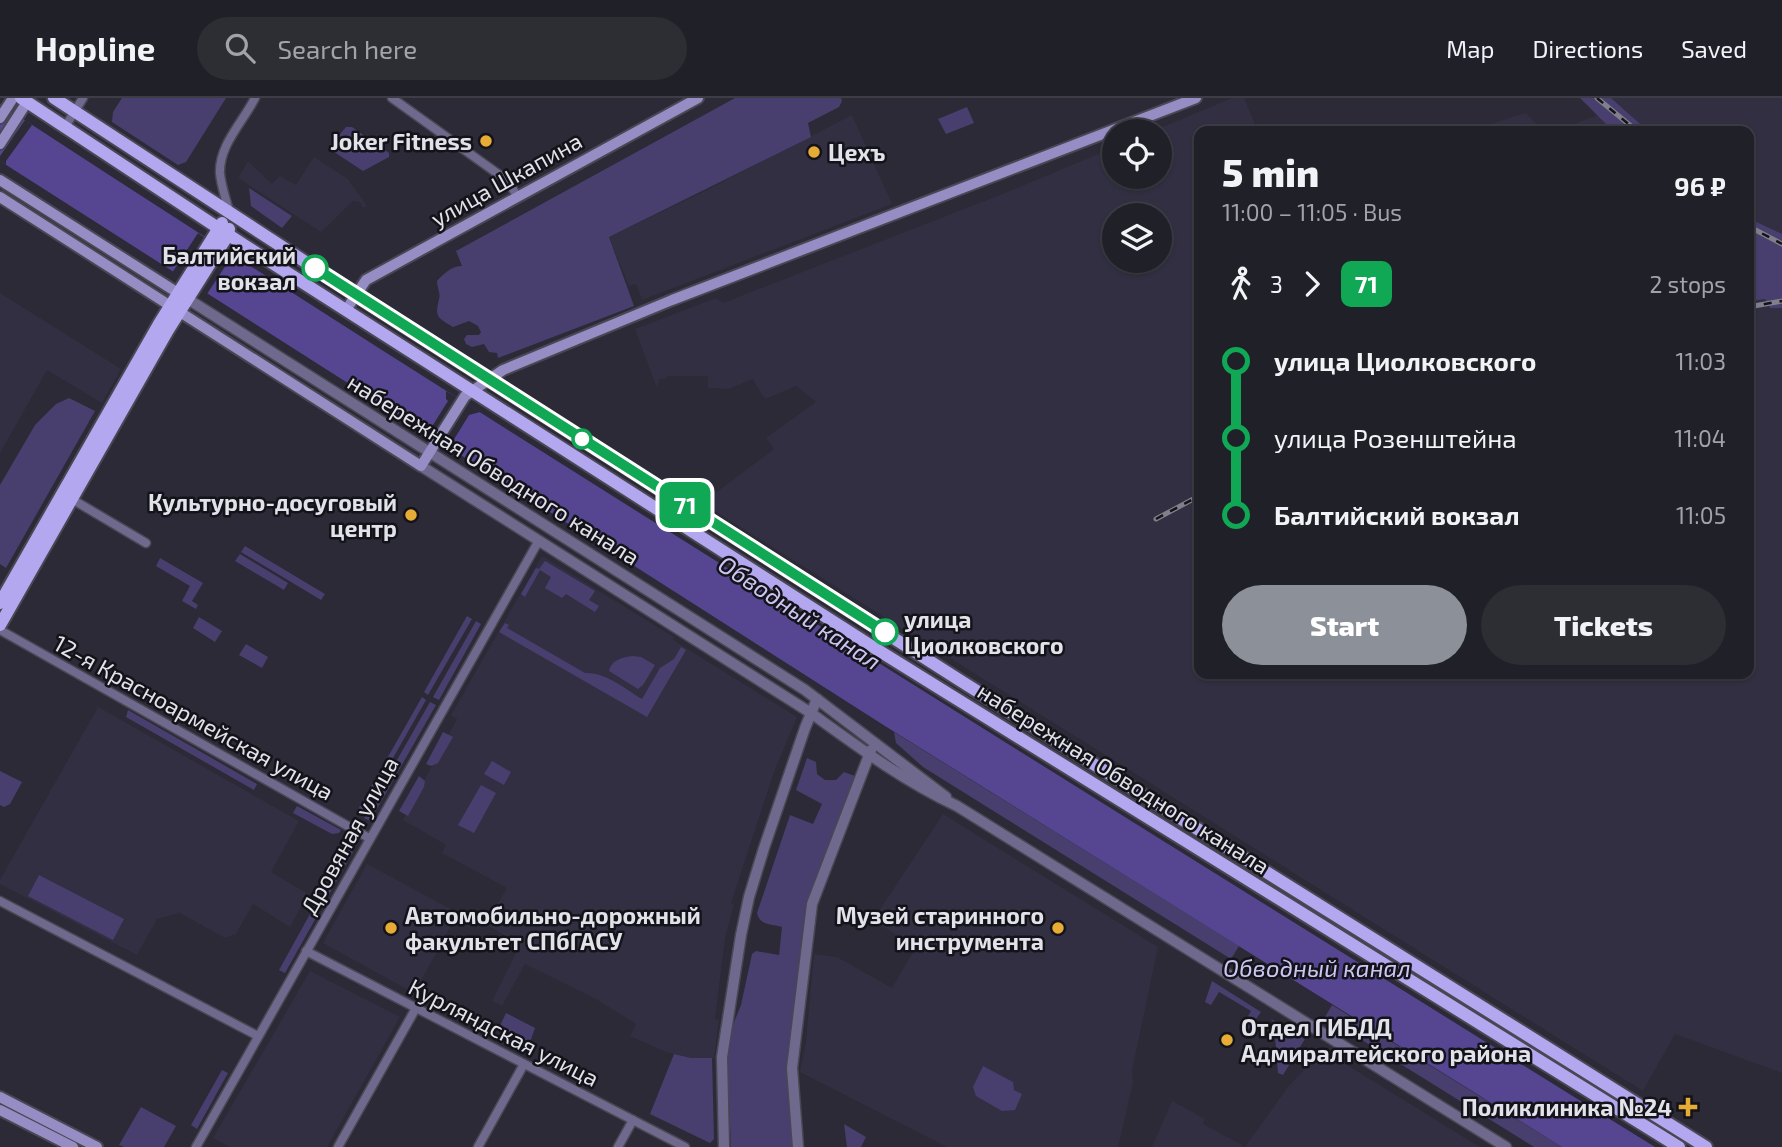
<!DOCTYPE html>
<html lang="en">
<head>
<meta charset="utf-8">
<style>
	body { margin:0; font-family:"Exo 2",sans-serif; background:#2d2d34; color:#f1f3f6; height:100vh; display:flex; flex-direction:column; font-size:26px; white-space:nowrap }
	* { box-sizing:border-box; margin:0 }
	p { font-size:23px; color:#a2a3a8 }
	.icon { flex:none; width:38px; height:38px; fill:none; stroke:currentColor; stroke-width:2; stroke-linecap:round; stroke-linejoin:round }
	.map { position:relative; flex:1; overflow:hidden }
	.drawer { position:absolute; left:1194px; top:28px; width:560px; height:553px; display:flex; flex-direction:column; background:#202028; border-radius:14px; box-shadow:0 2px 5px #0004,0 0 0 2px #3d3e45 }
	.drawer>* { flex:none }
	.badge { padding:0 14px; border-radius:10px; font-size:24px; line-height:46px }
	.fabs { position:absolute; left:1102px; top:21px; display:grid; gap:14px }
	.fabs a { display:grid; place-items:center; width:70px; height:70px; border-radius:50%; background:#202028; box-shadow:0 2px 5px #0004,0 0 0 2px #3d3e45; font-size:35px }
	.map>.badge { position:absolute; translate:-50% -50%; box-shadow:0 0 0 4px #fff }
	.legs { display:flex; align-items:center; gap:10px; height:77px; padding:0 28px; font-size:23px }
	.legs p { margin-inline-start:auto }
	.headline { display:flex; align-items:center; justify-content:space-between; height:119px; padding:0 28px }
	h1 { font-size:38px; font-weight:800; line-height:52px }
	.action { display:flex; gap:14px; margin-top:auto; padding:14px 28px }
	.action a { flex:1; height:80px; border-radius:42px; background:#8c9099; color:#fff; font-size:28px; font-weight:800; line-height:80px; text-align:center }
	.action a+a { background:#2d2d34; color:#f1f3f6 }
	ul { padding:0 28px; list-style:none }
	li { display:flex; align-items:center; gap:24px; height:77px; font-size:26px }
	li i { display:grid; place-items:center; width:10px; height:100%; margin:0 9px; background:currentColor }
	li i::after { content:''; width:18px; height:18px; margin:-9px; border:5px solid; border-radius:50%; background:#202028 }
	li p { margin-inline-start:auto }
	li:first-child i { background:linear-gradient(#0000 50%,currentColor 0) }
	li:last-child i { background:linear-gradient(currentColor 50%,#0000 0) }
	header { display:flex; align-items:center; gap:42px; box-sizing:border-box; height:98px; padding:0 35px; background:#202028; border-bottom:2px solid #3d3e45 }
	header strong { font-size:33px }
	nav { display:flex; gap:38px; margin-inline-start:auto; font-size:24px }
	.search { width:490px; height:63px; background:#2d2d34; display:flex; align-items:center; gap:18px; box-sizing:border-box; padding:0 24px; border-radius:38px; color:#a2a3a8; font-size:26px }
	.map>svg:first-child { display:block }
	.built { fill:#322f42; fill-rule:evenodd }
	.green { fill:#483f6e }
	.water { fill:#564691 }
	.pier { fill:#2b2a36 }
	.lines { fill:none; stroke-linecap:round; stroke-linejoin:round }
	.minor-casing { stroke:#484753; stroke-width:11 }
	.tertiary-casing { stroke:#484753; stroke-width:13 }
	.secondary-casing { stroke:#484753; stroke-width:14 }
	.primary-casing { stroke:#484753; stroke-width:16 }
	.minor { stroke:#6f6a8d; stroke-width:8 }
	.tertiary { stroke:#6f6a8d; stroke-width:10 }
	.secondary { stroke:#958dc4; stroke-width:10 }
	.primary { stroke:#b3a8ef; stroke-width:12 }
	.rail-casing { stroke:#80808a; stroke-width:5 }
	.rail { stroke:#141319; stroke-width:2.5; stroke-dasharray:8; stroke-linecap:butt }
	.line-1-casing { stroke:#fff; stroke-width:16 }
	.line-1 { stroke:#10a855; stroke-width:10 }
	.poi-dot { fill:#e7ac36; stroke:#141319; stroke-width:2.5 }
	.stop-1-dot { fill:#fff; stroke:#10a855; stroke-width:3.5 }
	.labels { text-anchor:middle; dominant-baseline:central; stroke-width:5; stroke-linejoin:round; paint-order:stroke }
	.poi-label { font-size:23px; font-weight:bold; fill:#e2e2ea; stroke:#141319; text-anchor:end }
	.street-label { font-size:23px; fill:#e2e2ea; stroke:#141319 }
	.stop-label { font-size:23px; font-weight:bold; fill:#e2e2ea; stroke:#141319; text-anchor:end }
	.water-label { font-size:24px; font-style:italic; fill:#cbc6f1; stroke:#141319 }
</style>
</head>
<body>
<header>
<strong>Hopline</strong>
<div class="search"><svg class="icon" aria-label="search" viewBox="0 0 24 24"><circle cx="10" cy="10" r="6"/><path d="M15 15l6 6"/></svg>Search here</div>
<nav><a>Map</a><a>Directions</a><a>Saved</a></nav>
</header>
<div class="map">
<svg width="1782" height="1049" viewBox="0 0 1782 1049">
	<rect width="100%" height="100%" fill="#2b2a36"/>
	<g class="built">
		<path d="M1232,0H1244L1258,33H1199V576H1748V200L1751,203L1765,201L1770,210H1782V975L1675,936L1643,993L702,405L774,351L766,340L816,304L796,288L766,301L762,297L753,281L729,291L708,290V278H667L666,281H659L657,290L635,231L716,200L723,205L1005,95L1115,49V79H1160V33H1153ZM1115,117H1160V163H1115Z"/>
		<path d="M1611,0H1782V136L1748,120V33H1648Z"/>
		<path d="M1526,15L1543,33H1468Z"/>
		<path d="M852,17L892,106L642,202L636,186L629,188L609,139L705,93Z"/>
		<path d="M1598,17L1613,33H1555Z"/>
		<path d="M314,59L348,81L367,108L363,110L360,104L353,103L321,134L238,80L248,63L272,86L280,78L296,87Z"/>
		<path d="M0,195L121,271L102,305L47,272L0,355Z"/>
		<path d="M542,458L674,539L673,542L797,619L774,674L731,805L734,807L725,840L715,921L719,922L714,960H691L666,954L630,938L636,926L596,901L525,866L502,908L492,903L520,847L486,826L507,790L442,755L446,747L403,722L457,621L451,617Z"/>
		<path d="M98,609L299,723L271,774L308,796L290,829L253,806L236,836L225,840L180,815L157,821L137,857L0,786V782Z"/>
		<path d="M943,716L1158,849L1132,973L1133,985L1118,1049H947L800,974L806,944L814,856L837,859L892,890L916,849L873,822Z"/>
		<path d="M367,766L458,815L414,895L323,845Z"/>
		<path d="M310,873L400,919L327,1049H230L213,1040Z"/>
		<path d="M1318,949L1470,1043L1480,1049H1245L1288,989L1303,973Z"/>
		<path d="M1172,1003L1205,1021L1203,1026L1242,1047V1049H1152Z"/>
	</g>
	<g class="green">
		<path d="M122,0H226L186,64L178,67L112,24L113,14Z"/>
		<path d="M735,0H841L842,3L839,9L808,25L811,39L609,139L634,208L498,260L497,255L489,254L484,246L472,249L466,246L464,241L467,237H479L481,234L478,228L469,223L453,229C436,219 435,219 439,201C441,196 437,190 437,183C443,176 453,167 462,168L456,153Z"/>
		<path d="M1580,0H1611L1648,33H1613Z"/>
		<path d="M967,9L974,25L946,36L938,21Z"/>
		<path d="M346,29H352L389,55V59L363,73L328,50Z"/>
		<path d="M249,90L292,118L282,130L251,108Z"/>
		<path d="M1748,120L1782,136V210H1770L1765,201L1751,203L1748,200Z"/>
		<path d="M69,300L95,313L6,470L0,466V387L35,327L56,306Z"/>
		<path d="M245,448L325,496L321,502L241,454Z"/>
		<path d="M240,456L288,485L284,492L235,463Z"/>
		<path d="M160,460L203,485L192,503L198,507L196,511L182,503L190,488L156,468Z"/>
		<path d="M545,463L595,493L589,502L599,508L595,514L566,496L562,500L545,490L551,479L540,472L525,499L521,496L536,470L539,471Z"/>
		<path d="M467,518L472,521L428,597L424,594Z"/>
		<path d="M199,519L222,533L215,544L193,530Z"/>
		<path d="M476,523L481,526L439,602L433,599Z"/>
		<path d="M505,525L509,527L507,530L585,575C606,574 625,591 642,601L660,570L674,561L681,549L686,552L647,619L499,534Z"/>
		<path d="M246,546L268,559L262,570L239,557Z"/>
		<path d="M633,558L641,559L655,567L643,587L638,591L609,573C611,562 623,559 633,558Z"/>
		<path d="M422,599L426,602L360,718L356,715Z"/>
		<path d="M430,604L436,607L370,723L364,720Z"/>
		<path d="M128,612L257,686L254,692L126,619Z"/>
		<path d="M443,634L453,639L438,665L431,668L426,666Z"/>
		<path d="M894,634L1239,848L1231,861L923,669L896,645Z"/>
		<path d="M807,660L816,664L817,676L825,682H836L844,674L855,678L805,812L787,969L794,1049H731L727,962L731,932L741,907L752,856L756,853L779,857L782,829C772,826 760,828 757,815L790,717L813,726L822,706L796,692Z"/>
		<path d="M492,663L511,674L504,687L484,676Z"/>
		<path d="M0,673L22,684L10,706L4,709L0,707Z"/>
		<path d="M419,678L425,683L424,689L408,718L399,713Z"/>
		<path d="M481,687L496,695L474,735L458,727Z"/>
		<path d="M297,708L341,732L339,735L332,736L293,715Z"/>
		<path d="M347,750L353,754L324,805L319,801Z"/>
		<path d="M39,777L124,821L113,842L28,798Z"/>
		<path d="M315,807L321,811L285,875L279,872Z"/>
		<path d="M1212,883L1261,914L1249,931L1243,927L1251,913L1219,894L1211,907L1205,904Z"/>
		<path d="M1332,907L1562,1049H1534L1325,919Z"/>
		<path d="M506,915L535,930L529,947L498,932Z"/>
		<path d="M1271,921L1305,941L1283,977L1278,975L1274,926Z"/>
		<path d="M674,956L691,960H712L714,1041L710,1045L650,1016Z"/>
		<path d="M983,968L1013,984L1014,992L1022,996L1015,1012L1002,1013L976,998L973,989Z"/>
		<path d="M222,972L228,975L197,1031L191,1027Z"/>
		<path d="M141,1009L176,1028L164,1049H124L119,1047Z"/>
		<path d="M844,1026L866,1039L861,1049H847Z"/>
	</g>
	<path class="water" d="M0,6C214,146 430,283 646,419C982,630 1318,840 1655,1049H1562L885,628L0,63Z"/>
	<g class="pier">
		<path d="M25,22L32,27L6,63V67L0,63V58Z"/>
		<path d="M198,135L232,158L205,199L170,178Z"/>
		<path d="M446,293L480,314L469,317L453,343L455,346L454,354L422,334L431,330L448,303L446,301Z"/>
	</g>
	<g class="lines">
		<defs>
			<g id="minor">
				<path d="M392,0L508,83L517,98"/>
				<path d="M65,29L83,0"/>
				<path d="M229,113C226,101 221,88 220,75C219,47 243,24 255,0"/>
				<path d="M70,400L146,445"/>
				<path d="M0,532L369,740"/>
				<path d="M0,803L258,938"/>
				<path d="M306,853L685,1049"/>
				<path d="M196,1049L538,444"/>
				<path d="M338,1049L416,910"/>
				<path d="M478,1049L524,966"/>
				<path d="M618,1049L633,1022"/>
			</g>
			<g id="tertiary">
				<path d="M183,198L805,592L946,699"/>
				<path d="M421,368L811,615C858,649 904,683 957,708L1506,1049"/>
				<path d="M724,1049L722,959L741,837L749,799L764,750L805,630L817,601"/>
				<path d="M798,1049L792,970L812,806L871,652"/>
			</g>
			<g id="secondary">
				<path d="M0,20L13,0"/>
				<path d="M0,46L27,4"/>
				<path d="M0,82L178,195"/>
				<path d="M0,99L421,368L465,298L503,272L672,202L1196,0"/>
				<path d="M346,212L366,182L698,0"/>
				<path d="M0,999L97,1049"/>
				<path d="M0,1012L73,1049"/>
			</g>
			<g id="primary">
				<path d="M21,0L244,147L873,549L1679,1049"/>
				<path d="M54,0L356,197L964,585L1706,1049"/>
				<path d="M0,505L159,226L222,125"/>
				<path d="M0,527L168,232L228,137L229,131"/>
			</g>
		</defs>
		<use href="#minor" class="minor-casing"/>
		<use href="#tertiary" class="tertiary-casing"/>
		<use href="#secondary" class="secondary-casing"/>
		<use href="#primary" class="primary-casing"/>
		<use href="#minor" class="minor"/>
		<use href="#tertiary" class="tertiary"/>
		<use href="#secondary" class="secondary"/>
		<use href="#primary" class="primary"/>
		<defs>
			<g id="rail">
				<path d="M1597,0L1637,33"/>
				<path d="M1748,128L1782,146"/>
				<path d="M1748,209L1782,203"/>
				<path d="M1156,421L1199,398"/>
			</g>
		</defs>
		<use href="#rail" class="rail-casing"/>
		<use href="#rail" class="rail"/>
	</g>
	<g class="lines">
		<defs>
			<path id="line-1" d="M315,170L885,534"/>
		</defs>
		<use href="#line-1" class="line-1-casing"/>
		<use href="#line-1" class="line-1"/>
	</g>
	<g class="poi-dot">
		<circle cx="486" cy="43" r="7"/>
		<circle cx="814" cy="54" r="7"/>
		<circle cx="411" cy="417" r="7"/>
		<circle cx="391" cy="830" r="7"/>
		<circle cx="1058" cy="830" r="7"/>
		<circle cx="1227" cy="942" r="7"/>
		<path d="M1684.5 998.5h7v7h7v7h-7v7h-7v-7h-7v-7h7z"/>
	</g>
	<g class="stop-1-dot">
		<circle cx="315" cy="170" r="12"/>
		<circle cx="582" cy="341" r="9"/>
		<circle cx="885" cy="534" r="12"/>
	</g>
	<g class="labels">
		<g class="poi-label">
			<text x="472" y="43">Joker Fitness</text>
			<text x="828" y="54" text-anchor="start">Цехъ</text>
			<text x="397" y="404">Культурно-досуговый<tspan x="397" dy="26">центр</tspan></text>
			<text x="405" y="817" text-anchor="start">Автомобильно-дорожный<tspan x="405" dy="26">факультет СПбГАСУ</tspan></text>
			<text x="1044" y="817">Музей старинного<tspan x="1044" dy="26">инструмента</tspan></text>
			<text x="1241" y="929" text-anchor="start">Отдел ГИБДД<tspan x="1241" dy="26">Адмиралтейского района</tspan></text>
			<text x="1672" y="1009">Поликлиника №24</text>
		</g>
		<g class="street-label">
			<text transform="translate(506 81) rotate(-29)">улица Шкапина</text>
			<text transform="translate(494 371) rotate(32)">набережная Обводного канала</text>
			<text transform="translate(194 619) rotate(29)">12-я Красноармейская улица</text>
			<text transform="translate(1124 680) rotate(32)">набережная Обводного канала</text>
			<text transform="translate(349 737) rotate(-61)">Дровяная улица</text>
			<text transform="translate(504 934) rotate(27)">Курляндская улица</text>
		</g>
		<g class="stop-label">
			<text x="296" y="157">Балтийский<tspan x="296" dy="26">вокзал</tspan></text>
			<text x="904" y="521" text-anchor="start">улица<tspan x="904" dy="26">Циолковского</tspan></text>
		</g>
		<g class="water-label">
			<text transform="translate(800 514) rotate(33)">Обводный канал</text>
			<text x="1317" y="869">Обводный канал</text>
		</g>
	</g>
</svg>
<div class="fabs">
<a><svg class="icon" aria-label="locate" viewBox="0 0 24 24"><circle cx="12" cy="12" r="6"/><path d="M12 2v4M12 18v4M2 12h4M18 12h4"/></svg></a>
<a><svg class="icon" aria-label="layers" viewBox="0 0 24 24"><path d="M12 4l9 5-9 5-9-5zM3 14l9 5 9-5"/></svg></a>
</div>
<b class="badge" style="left:685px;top:407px;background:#10a855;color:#fff">71</b>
<section class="drawer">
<div class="headline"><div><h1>5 min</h1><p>11:00 – 11:05 · Bus</p></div><b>96 ₽</b></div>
<div class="legs"><svg class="icon" aria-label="walk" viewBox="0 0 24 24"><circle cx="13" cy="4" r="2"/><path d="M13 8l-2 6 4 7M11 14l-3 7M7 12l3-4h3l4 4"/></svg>3<svg class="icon" aria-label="forward" viewBox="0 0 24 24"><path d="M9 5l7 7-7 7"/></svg><b class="badge" style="background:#10a855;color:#fff">71</b><p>2 stops</p></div>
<ul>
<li><i style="color:#10a855"></i><b>улица Циолковского</b><p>11:03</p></li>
<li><i style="color:#10a855"></i><span>улица Розенштейна</span><p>11:04</p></li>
<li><i style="color:#10a855"></i><b>Балтийский вокзал</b><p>11:05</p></li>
</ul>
<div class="action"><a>Start</a><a>Tickets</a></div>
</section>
</div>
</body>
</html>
